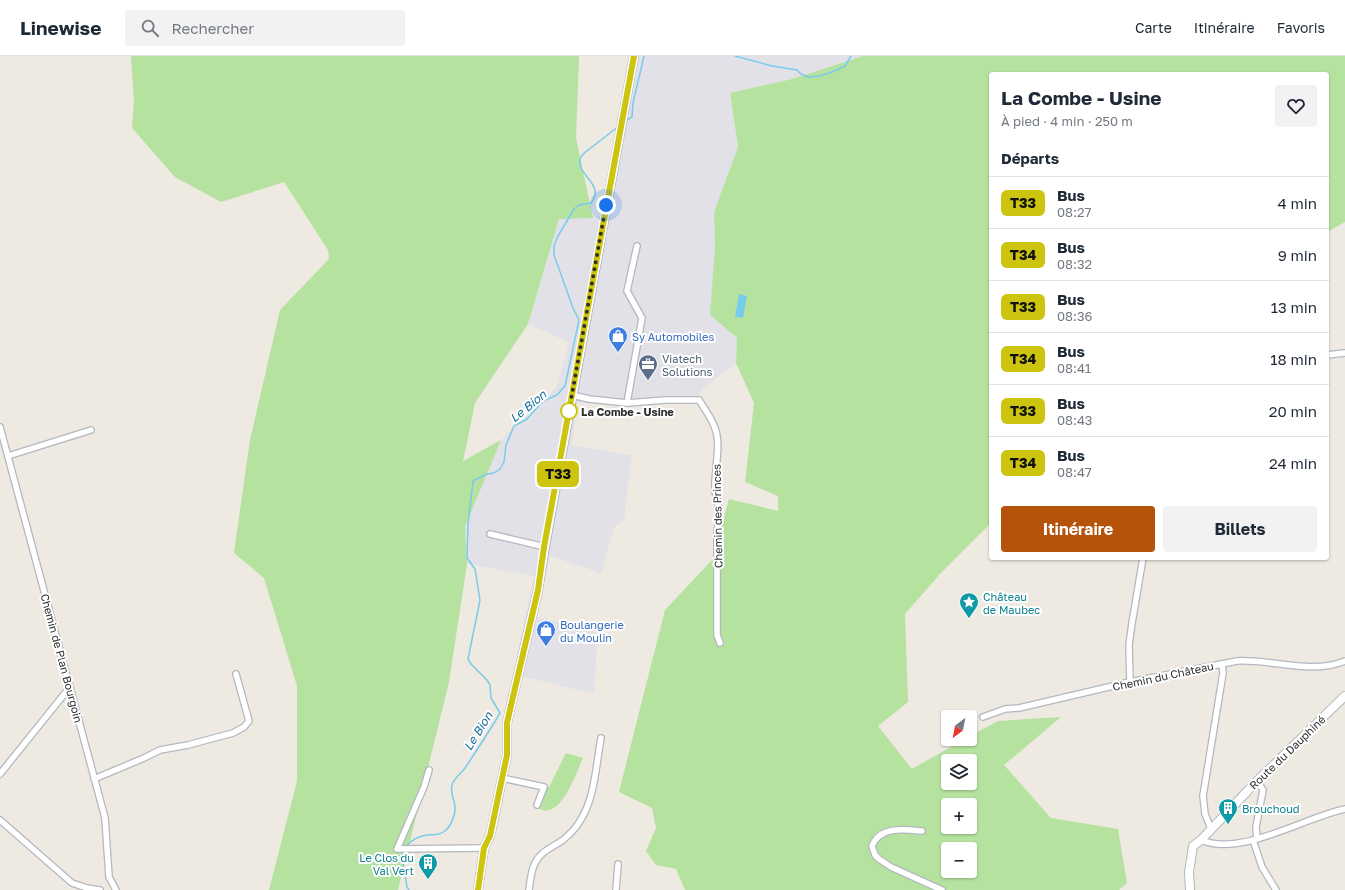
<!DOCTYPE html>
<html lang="fr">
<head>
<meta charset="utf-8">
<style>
	body { margin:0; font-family:"Golos Text",sans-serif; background:#f2f2f3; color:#1f2937; height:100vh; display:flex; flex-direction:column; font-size:15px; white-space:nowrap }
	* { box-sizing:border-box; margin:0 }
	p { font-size:13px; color:#747a83 }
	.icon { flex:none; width:22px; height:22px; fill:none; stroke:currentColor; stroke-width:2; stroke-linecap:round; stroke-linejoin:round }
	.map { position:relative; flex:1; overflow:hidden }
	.drawer { position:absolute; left:989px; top:16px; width:340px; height:488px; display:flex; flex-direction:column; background:#fff; border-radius:4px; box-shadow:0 1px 3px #0004 }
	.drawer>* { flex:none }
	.badge { padding:0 8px; border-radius:6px; font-size:14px; line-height:26px }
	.needle { width:26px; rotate:212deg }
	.tools { position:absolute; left:941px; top:654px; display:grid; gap:8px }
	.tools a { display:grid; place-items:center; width:36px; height:36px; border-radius:4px; background:#fff; box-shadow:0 1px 3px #0004; font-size:20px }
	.you { position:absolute; width:20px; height:20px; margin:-10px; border:3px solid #fff; border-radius:50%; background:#1a73e8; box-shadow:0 0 0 6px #1a73e833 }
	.map>.badge { position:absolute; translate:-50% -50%; box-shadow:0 0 0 2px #fff }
	h2 { padding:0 12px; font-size:15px; line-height:36px }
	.round { display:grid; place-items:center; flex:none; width:42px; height:42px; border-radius:4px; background:#f2f2f3 }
	.head { display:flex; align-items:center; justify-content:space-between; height:68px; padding:0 12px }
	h1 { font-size:19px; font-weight:700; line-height:30px }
	.button { display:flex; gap:8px; margin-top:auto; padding:8px 12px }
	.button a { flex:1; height:46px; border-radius:4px; background:#b45309; color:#fff; font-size:16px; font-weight:700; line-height:46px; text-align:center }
	.button a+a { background:#f2f2f3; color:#1f2937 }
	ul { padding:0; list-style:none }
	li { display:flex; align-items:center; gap:12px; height:52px; padding:0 12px; border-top:1px solid #e0e1e3 }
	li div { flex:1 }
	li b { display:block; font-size:15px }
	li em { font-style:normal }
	li .badge { min-width:44px; font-weight:700; text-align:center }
	header { display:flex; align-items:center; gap:24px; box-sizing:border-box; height:56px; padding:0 20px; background:#fff; border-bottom:1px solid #e0e1e3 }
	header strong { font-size:19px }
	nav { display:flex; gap:22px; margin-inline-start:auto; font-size:14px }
	.search { width:280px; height:36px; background:#f2f2f3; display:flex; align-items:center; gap:10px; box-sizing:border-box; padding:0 14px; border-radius:4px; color:#747a83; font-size:15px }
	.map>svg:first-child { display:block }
	.industrial { fill:#e3e1e8 }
	.green { fill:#b6e2a0; fill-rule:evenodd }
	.water { fill:#79cbeb }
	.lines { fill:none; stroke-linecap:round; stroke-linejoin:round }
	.stream { stroke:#79cbeb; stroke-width:1.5 }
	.street-casing { stroke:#b4b7c0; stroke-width:8 }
	.secondary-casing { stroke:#b4b7c0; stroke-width:10 }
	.street { stroke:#fff; stroke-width:5.5 }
	.secondary { stroke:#fff; stroke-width:8 }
	.line-casing { stroke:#fff; stroke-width:9 }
	.line { stroke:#ccc40f; stroke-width:6 }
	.walk { stroke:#2e2e2e; stroke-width:4; stroke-dasharray:0 7.2 }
	.stop-dot { fill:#fff; stroke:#ccc40f; stroke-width:2 }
	.labels { text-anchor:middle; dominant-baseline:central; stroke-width:4; stroke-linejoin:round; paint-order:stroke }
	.shop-label { font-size:11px; fill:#366cbe; stroke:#fff; text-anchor:start }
	.service-label { font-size:11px; fill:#4e5e75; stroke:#fff; text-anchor:start }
	.stop-label { font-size:11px; font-weight:bold; fill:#2e2e2e; stroke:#fff; text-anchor:start }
	.street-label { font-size:11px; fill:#2e2e2e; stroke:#fff }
	.culture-label { font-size:11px; fill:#0d838f; stroke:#fff; text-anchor:start }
	.water-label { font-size:12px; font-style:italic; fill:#136b9d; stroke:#fff }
</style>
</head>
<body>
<header>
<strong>Linewise</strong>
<div class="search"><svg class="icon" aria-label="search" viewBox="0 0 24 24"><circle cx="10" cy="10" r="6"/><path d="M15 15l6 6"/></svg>Rechercher</div>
<nav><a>Carte</a><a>Itinéraire</a><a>Favoris</a></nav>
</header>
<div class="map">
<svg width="1345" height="834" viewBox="0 0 1345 834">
	<rect width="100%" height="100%" fill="#eee9e1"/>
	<path class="industrial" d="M639,0H863L792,23L730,37L738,91L714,156L715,190L737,282L736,307L703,333L695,343L633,348L577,346L572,389L632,399L624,464L614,471L601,517L550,500L536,561L598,574L594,638L513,618L534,520L467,508L465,471L501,384L557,331L569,286L528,268L559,163L601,160L624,71Z"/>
	<g class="green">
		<path d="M131,0H579L576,82L593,162L559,163L528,268L475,347L463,405L501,384L465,471L467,508L449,626L398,834H269L297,725V630L264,522L234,497L250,384L280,254L329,203L328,194L284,126L221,146L175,121L132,72L134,45Z"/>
		<path d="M863,0H1345V166L1327,176V18H991V467L940,518L905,558L908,646L878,670L912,713L965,683H970V680L998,665L1061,661L1004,709L1051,762L1118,773L1127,827L1119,834H685L676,813L656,809L646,795L656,772L652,752L619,736L665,554L713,503L729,443L778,455V440L745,426L754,347L736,307L737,282L710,259L715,190L714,156L738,91L730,37L792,23ZM948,705H970V727H948ZM948,749H970V771H948ZM948,793H970V815H948Z"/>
		<path d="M566,697L583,702C576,716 561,766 538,752L546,730L549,731Z"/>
	</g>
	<path class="water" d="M739,238L747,240L743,262L735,261Z"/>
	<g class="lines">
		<g class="stream">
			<path d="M735,0L772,10L797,14L801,18L808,21L820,20L832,16L845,10L851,0"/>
			<path d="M625,65L632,61L633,47L644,0"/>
			<path d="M406,790C412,784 418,780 427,779C434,778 439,780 445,775C451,770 456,758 455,750C454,743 450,737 452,729C454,722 461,718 465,712C477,694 489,676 500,657L491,642L490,629L487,624L471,608L468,603L480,544L475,513L467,502L468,469L473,425L487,418L494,417L500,413L504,406L506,389L514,370L527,363L543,345L557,339L565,330L579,264L573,252L554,199V190L558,180L574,153L579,149L591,147C606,129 576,118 580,104C580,102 582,100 583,98L619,70"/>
			<path d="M402,798L407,831L409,834"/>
		</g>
		<defs>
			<g id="street">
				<path d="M1327,299L1345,297"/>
				<path d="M572,339L589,343L627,347L666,344H699C706,355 715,367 717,380C720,395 714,417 715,433C715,438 717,443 718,448C719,458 719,467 717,476V579L720,587"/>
				<path d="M627,347L642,262L627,235L637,190"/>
				<path d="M0,371L105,762L109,821L116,834"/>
				<path d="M8,400L91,374"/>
				<path d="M490,478L545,491"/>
				<path d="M1130,626L1129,589L1132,567L1143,502"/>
				<path d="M983,661L1005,653L1019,652L1130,626L1237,605C1273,603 1310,619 1345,605"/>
				<path d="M429,714L424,731L397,793L484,792"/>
				<path d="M0,718L70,631"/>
				<path d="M502,722L544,731L537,749"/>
				<path d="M94,723L144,702L160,694L188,689L233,677L244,671L249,665L236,618"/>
				<path d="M1257,725L1263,734L1256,771L1257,783"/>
				<path d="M0,764L72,827L87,832L100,834"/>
				<path d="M1211,773L1205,758L1203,740L1223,617L1222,608"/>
				<path d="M922,775C904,773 880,770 872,790L875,799L879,803L891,811L942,834"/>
				<path d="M1201,784C1241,801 1303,762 1345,753"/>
				<path d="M1253,784L1262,811L1276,834"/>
				<path d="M529,834C530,825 531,815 535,807C541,795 553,791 563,784C569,779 576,772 580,765C595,742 596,709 601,682"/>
				<path d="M616,834L618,808"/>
			</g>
			<g id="secondary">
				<path d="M478,834L484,792L490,780L495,757L507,699V667L509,658L538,534L545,491L634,0"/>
				<path d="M1190,834L1189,816L1193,790L1201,784L1257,725L1345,640"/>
			</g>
		</defs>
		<use href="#street" class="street-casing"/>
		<use href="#secondary" class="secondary-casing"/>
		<use href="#street" class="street"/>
		<use href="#secondary" class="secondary"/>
	</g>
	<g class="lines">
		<defs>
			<path id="line" d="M478,834L484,792L490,780L507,699V667L509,658L538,534L544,491L634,0"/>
		</defs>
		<use href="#line" class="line-casing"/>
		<use href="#line" class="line"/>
		<path class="walk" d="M569,355L606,149"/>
	</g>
	<defs>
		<symbol id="shop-pin" viewBox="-11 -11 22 30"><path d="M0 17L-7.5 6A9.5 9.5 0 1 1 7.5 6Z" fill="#3f7fe0" stroke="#fff"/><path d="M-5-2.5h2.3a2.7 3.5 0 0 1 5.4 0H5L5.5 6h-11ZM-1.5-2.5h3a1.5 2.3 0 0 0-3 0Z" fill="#fff"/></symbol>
		<symbol id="office-pin" viewBox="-11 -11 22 30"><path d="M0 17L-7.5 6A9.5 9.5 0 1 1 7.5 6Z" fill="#5c6f8a" stroke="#fff"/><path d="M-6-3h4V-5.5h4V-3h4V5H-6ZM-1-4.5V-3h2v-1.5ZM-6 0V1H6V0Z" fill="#fff"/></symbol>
		<symbol id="sight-pin" viewBox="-11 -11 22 30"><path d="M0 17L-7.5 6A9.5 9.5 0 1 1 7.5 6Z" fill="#0f9aa8" stroke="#fff"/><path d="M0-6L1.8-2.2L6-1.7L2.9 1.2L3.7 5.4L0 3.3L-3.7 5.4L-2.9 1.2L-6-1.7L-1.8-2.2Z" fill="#fff"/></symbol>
		<symbol id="building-pin" viewBox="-11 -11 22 30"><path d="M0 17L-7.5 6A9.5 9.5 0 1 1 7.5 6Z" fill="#0f9aa8" stroke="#fff"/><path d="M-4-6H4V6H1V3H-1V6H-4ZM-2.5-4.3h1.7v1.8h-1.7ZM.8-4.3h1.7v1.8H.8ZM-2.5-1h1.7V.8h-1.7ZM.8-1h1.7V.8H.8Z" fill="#fff"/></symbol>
	</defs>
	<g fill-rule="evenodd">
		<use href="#shop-pin" x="607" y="269" width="22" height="30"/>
		<use href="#office-pin" x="637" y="297" width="22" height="30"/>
		<use href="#sight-pin" x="958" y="535" width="22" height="30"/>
		<use href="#shop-pin" x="535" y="563" width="22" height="30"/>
		<use href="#building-pin" x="1217" y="741" width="22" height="30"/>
		<use href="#building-pin" x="417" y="796" width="22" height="30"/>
	</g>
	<circle class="stop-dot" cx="569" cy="355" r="8"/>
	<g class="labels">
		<g class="shop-label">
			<text x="632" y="280">Sy Automobiles</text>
			<text x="560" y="568">Boulangerie<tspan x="560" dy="13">du Moulin</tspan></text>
		</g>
		<g class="service-label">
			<text x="662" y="302">Viatech<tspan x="662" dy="13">Solutions</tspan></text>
		</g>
		<g class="stop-label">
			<text x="581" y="355">La Combe - Usine</text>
		</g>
		<g class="street-label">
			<text transform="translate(717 460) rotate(-91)">Chemin des Princes</text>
			<text transform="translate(62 602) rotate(75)">Chemin de Plan Bourgoin</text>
			<text transform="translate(1163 620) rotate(-12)">Chemin du Château</text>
			<text transform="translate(1287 696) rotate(-44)">Route du Dauphiné</text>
		</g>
		<g class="culture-label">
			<text x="983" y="540">Château<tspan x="983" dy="13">de Maubec</tspan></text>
			<text x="1242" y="752">Brouchoud</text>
			<text x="414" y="801" text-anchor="end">Le Clos du<tspan x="414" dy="13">Val Vert</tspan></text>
		</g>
		<g class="water-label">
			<text transform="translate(528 350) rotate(-39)">Le Bion</text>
			<text transform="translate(478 675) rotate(-58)">Le Bion</text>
		</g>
	</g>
</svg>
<div class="tools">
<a><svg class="needle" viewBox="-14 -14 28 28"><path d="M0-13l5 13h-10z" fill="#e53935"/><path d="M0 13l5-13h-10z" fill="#747a83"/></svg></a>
<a><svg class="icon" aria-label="layers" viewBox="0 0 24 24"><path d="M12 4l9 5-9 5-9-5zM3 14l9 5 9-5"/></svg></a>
<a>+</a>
<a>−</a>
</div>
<div class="you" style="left:606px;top:149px"></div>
<b class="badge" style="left:558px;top:418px;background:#ccc40f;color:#111">T33</b>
<section class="drawer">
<div class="head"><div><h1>La Combe - Usine</h1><p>À pied · 4 min · 250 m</p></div><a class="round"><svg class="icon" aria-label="heart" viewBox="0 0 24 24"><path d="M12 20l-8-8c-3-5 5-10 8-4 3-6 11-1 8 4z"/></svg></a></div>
<h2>Départs</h2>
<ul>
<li><span class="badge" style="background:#ccc40f;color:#111">T33</span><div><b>Bus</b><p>08:27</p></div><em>4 min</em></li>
<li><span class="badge" style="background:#ccc40f;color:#111">T34</span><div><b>Bus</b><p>08:32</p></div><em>9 min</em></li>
<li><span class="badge" style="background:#ccc40f;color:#111">T33</span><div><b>Bus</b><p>08:36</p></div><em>13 min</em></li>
<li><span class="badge" style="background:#ccc40f;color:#111">T34</span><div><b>Bus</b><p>08:41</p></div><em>18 min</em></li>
<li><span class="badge" style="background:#ccc40f;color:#111">T33</span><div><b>Bus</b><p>08:43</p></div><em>20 min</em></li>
<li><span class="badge" style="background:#ccc40f;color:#111">T34</span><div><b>Bus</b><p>08:47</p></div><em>24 min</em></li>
</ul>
<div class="button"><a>Itinéraire</a><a>Billets</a></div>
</section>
</div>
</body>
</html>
